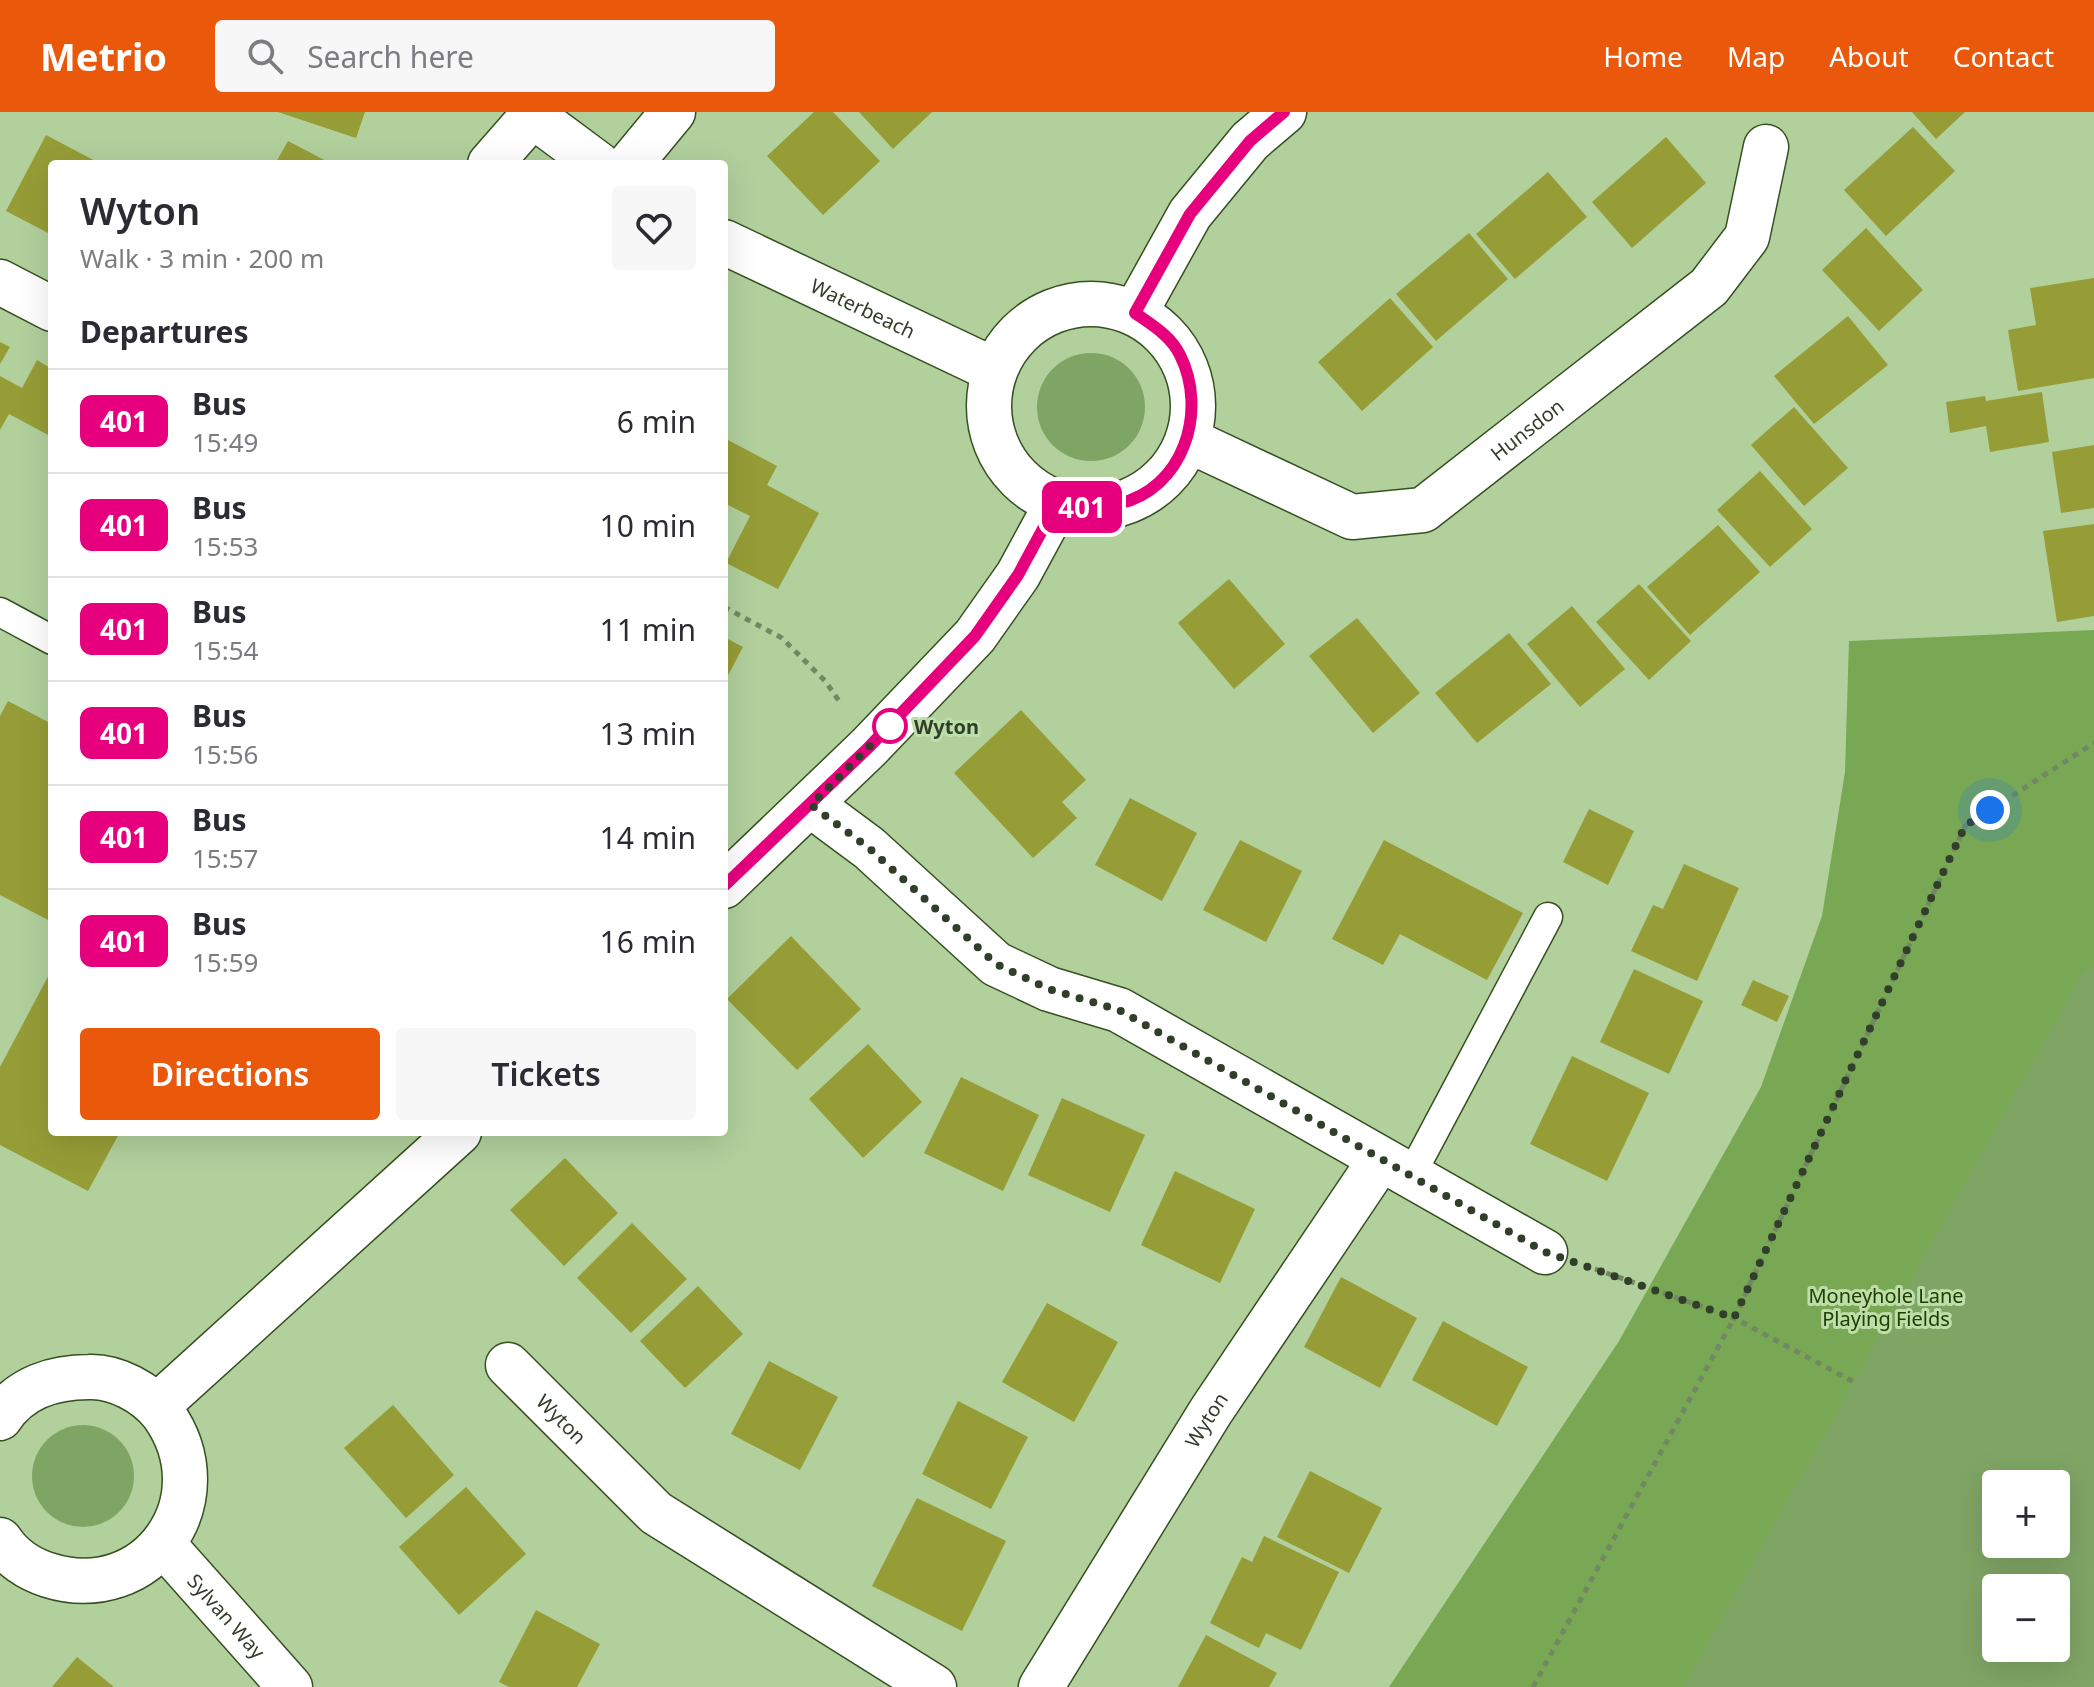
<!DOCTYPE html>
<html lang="en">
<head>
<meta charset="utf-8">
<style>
	body { margin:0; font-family:"Noto Sans",sans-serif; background:#f7f7f7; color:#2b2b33; height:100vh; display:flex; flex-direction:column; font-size:30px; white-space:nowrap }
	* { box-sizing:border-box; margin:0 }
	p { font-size:26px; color:#7c7c81 }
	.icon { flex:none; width:44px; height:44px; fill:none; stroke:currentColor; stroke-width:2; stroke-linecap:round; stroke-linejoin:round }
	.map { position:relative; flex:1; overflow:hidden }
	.drawer { position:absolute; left:48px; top:48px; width:680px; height:976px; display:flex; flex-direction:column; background:#fff; border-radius:8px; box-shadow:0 8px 32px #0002 }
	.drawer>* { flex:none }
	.badge { padding:0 16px; border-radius:12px; font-size:28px; line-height:52px }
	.controls { position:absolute; left:1982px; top:1358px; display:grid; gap:16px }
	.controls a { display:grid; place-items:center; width:88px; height:88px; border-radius:8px; background:#fff; box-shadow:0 8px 32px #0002; font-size:40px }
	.you { position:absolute; width:40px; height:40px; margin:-20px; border:6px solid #fff; border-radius:50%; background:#1a73e8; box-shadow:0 0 0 12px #1a73e833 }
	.map>.badge { position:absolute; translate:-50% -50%; box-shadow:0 0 0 4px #fff }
	h2 { padding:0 32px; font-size:30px; line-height:72px }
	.round { display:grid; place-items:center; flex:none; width:84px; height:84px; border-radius:8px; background:#f7f7f7 }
	.summary { display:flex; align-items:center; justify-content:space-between; height:136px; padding:0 32px }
	h1 { font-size:38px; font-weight:600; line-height:60px }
	.cta { display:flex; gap:16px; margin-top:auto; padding:16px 32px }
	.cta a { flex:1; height:92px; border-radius:8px; background:#ea580c; color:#fff; font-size:32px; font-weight:600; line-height:92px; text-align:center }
	.cta a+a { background:#f7f7f7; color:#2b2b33 }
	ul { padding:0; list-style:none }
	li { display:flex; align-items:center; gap:24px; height:104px; padding:0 32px; border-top:2px solid #e1e1e2 }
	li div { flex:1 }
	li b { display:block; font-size:30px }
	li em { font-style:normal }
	li .badge { min-width:88px; font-weight:700; text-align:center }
	header { display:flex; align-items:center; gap:48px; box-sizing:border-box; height:112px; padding:0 40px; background:#ea580c; color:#fff }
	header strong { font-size:38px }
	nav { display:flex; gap:44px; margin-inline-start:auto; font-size:28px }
	.search { width:560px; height:72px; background:#f7f7f7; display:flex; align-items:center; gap:20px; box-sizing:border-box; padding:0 28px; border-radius:8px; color:#7c7c81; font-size:30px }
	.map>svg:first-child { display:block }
	.green { fill:#7fa565; fill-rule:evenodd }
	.forest { fill:#78a854 }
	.building { fill:#969d37 }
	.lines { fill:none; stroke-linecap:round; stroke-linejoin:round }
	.service-casing { stroke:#355021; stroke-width:31 }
	.minor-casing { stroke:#355021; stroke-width:47 }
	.path { stroke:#728863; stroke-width:5; stroke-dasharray:6 6; stroke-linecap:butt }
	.service { stroke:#fff; stroke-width:28 }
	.minor { stroke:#fff; stroke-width:44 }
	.line-casing { stroke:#fff; stroke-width:18 }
	.line { stroke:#e6007e; stroke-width:12 }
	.walk { stroke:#313e29; stroke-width:8; stroke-dasharray:0 14.4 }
	.stop-dot { fill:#fff; stroke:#e6007e; stroke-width:4 }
	.labels { text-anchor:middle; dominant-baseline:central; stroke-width:6; stroke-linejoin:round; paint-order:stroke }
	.street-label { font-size:20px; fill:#313e29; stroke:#bddda9 }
	.stop-label { font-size:20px; font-weight:bold; fill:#313e29; stroke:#bddda9; text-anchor:start }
	.park-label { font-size:20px; fill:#203f00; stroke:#bddda9 }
</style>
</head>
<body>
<header>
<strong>Metrio</strong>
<div class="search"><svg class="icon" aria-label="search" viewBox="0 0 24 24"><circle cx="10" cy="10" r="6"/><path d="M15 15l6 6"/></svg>Search here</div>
<nav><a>Home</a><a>Map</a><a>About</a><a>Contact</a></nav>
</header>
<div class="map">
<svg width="2094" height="1575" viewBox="0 0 2094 1575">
	<rect width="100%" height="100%" fill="#b1d09c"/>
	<g class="green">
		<circle cx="1091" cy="295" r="54"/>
		<path d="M2094,590V1575H1434ZM1996,1372H2056V1432H1996ZM1996,1476H2056V1536H1996Z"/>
		<circle cx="83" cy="1364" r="51"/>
	</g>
	<path class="forest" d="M2094,518V854L2083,860L1683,1575H1389L1619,1229L1761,975L1822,804L1845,660L1849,529Z"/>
	<g class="building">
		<path d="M278,0H365L356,26Z"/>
		<path d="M814,0H833L880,49L823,103L767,44Z"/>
		<path d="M859,0H932L893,37Z"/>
		<path d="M1912,0H1965L1936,27Z"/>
		<path d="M1913,15L1955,59L1886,124L1844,78Z"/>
		<path d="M46,23L101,52H52V123L6,99Z"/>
		<path d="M1666,25L1706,71L1632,136L1592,90Z"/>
		<path d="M288,29L332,52H275Z"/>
		<path d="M1548,60L1587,105L1515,167L1476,122Z"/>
		<path d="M1866,116L1923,178L1879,219L1822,158Z"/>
		<path d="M1469,121L1508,167L1436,229L1396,182Z"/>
		<path d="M2094,166V266L2018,279L2008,218L2036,213L2030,176Z"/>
		<path d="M1390,186L1433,235L1362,299L1318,250Z"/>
		<path d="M1848,204L1888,253L1814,312L1774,264Z"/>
		<path d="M0,230L10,235L0,252Z"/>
		<path d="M37,248L52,257V325L9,302L0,318V264L22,276Z"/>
		<path d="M2042,280L2049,330L1990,340L1986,314L1950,321L1946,290L1985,284L1986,289Z"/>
		<path d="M1794,295L1848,356L1804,394L1751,333Z"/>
		<path d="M728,328L777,354L767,373L819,401L778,477L726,451L750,404L724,391V336Z"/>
		<path d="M2094,333V396L2061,401L2052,340Z"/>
		<path d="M1760,359L1812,417L1770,455L1717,398Z"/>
		<path d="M2094,412V504L2057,510L2043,419Z"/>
		<path d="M1718,413L1760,460L1690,523L1647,475Z"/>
		<path d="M1229,467L1285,532L1234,577L1178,511Z"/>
		<path d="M1639,472L1691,529L1649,568L1596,510Z"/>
		<path d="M1572,494L1625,557L1580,595L1527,532Z"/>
		<path d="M1357,506L1420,581L1373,621L1309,544Z"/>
		<path d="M1509,521L1551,572L1477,631L1435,581Z"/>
		<path d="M724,525L743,535L724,571Z"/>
		<path d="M8,589L52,612V810L0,783V604Z"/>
		<path d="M1021,598L1086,668L1062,690L1077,706L1033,746L954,661Z"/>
		<path d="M1130,686L1197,721L1162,789L1095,753Z"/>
		<path d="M1589,697L1634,719L1608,773L1563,750Z"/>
		<path d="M1240,728L1302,759L1266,830L1203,798Z"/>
		<path d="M1384,728L1523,801L1487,868L1400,822L1383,853L1332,827Z"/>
		<path d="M1684,752L1739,776L1697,869L1631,839L1653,793L1663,797Z"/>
		<path d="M791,824L861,897L797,958L727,887Z"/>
		<path d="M52,857V1020H120L88,1079L0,1033V955Z"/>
		<path d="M1634,857L1703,889L1669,962L1600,930Z"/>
		<path d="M1753,868L1789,884L1777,910L1741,893Z"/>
		<path d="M868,932L922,990L863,1046L809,987Z"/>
		<path d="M1572,944L1649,981L1607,1069L1530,1032Z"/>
		<path d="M961,965L1039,1003L1003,1079L924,1041Z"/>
		<path d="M1062,986L1145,1023L1110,1100L1028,1063Z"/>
		<path d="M565,1046L618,1101L564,1154L510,1098Z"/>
		<path d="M1175,1059L1255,1097L1220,1171L1141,1133Z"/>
		<path d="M632,1111L687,1167L631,1221L577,1166Z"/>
		<path d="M1341,1165L1417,1206L1380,1276L1304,1235Z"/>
		<path d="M698,1174L743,1222L685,1276L640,1229Z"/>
		<path d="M1047,1191L1118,1230L1074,1310L1002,1270Z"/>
		<path d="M1443,1209L1528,1255L1497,1314L1412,1268Z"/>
		<path d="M769,1249L838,1285L800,1358L731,1322Z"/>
		<path d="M958,1289L1028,1325L991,1397L922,1362Z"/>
		<path d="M393,1293L454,1363L406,1406L344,1336Z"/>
		<path d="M1310,1359L1382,1396L1349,1461L1277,1425Z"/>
		<path d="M466,1375L526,1442L459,1503L399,1435Z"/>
		<path d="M917,1386L1006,1429L962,1519L872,1474Z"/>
		<path d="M1264,1424L1339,1460L1301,1538L1266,1521L1259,1536L1210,1511L1242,1445L1252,1450Z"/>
		<path d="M536,1498L600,1532L577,1575H509L499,1570Z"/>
		<path d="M1206,1523L1277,1561L1269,1575H1178Z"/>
		<path d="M77,1545L114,1575H52Z"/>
	</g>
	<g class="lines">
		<defs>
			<g id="service">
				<path d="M0,500L52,528"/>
				<path d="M1410,1065L1548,805"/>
			</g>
			<g id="minor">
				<path d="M528,0L598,52"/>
				<path d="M490,52L532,4"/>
				<path d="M630,52L673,0"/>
				<path id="s1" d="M724,130L994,258"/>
				<path d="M0,170L52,197"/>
				<circle cx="1091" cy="294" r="102"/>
				<path d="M1135,201L1190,102L1250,29L1284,0"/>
				<path id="s2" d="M1188,328L1352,405L1423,398L1709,175L1747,125L1766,35"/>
				<path d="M811,693L869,736L996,852L1049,877L1119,898L1545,1140"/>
				<path d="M724,774L869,635L975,524L1018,463L1057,391"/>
				<path id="s3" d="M508,1253L656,1401L934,1575"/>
				<path d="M157,1294L459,1020"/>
				<path d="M0,1306C20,1275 55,1265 89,1265C116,1264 147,1281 163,1302C224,1387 149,1495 48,1463C29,1457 11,1445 0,1428"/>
				<path id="s4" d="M163,1432L290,1575"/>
				<path id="s5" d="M1041,1575L1211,1299L1380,1048"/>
			</g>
		</defs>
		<use href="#service" class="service-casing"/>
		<use href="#minor" class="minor-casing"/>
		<g class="path">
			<path d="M724,495L782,526L826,570L839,589"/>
			<path d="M1595,1157L1734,1206L1854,1270"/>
			<path d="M1533,1575L1734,1206L1965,714L2094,631"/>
		</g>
		<use href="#service" class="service"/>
		<use href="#minor" class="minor"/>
	</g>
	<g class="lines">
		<defs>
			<path id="line" d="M724,774L869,635L975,524L1018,463L1057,391C1078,394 1097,397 1118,392C1184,377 1208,299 1180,243C1171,224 1152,213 1135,201L1190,102L1250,29L1284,0"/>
		</defs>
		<use href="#line" class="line-casing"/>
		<use href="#line" class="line"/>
		<path class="walk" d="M890,614L811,693L869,736L996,852L1049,877L1119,898L1545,1140L1734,1206L1965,714L1990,698"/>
	</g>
	<circle class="stop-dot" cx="890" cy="614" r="16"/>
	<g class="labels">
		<g class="street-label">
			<text stroke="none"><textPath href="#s1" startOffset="154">Waterbeach</textPath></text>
			<text stroke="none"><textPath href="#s2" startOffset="384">Hunsdon</textPath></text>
			<text stroke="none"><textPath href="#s3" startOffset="76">Wyton</textPath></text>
			<text stroke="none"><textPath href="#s5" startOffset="314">Wyton</textPath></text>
			<text stroke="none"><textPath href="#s4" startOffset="96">Sylvan Way</textPath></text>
		</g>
		<g class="stop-label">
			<text x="914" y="614">Wyton</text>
		</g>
		<g class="park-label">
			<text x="1886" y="1183">Moneyhole Lane<tspan x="1886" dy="23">Playing Fields</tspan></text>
		</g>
	</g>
</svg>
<div class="controls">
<a>+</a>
<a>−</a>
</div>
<div class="you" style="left:1990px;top:698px"></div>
<b class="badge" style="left:1082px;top:395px;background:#e6007e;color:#fff">401</b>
<section class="drawer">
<div class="summary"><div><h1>Wyton</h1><p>Walk · 3 min · 200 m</p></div><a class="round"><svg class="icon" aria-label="heart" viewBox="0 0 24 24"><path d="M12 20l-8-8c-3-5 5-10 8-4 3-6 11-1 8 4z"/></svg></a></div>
<h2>Departures</h2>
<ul>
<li><span class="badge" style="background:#e6007e;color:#fff">401</span><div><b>Bus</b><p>15:49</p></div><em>6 min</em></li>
<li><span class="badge" style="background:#e6007e;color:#fff">401</span><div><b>Bus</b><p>15:53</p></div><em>10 min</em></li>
<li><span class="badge" style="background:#e6007e;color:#fff">401</span><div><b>Bus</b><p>15:54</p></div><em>11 min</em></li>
<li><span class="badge" style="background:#e6007e;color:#fff">401</span><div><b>Bus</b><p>15:56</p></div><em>13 min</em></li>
<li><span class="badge" style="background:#e6007e;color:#fff">401</span><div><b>Bus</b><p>15:57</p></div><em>14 min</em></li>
<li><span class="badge" style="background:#e6007e;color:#fff">401</span><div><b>Bus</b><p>15:59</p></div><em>16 min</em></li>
</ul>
<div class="cta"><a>Directions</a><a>Tickets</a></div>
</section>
</div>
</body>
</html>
